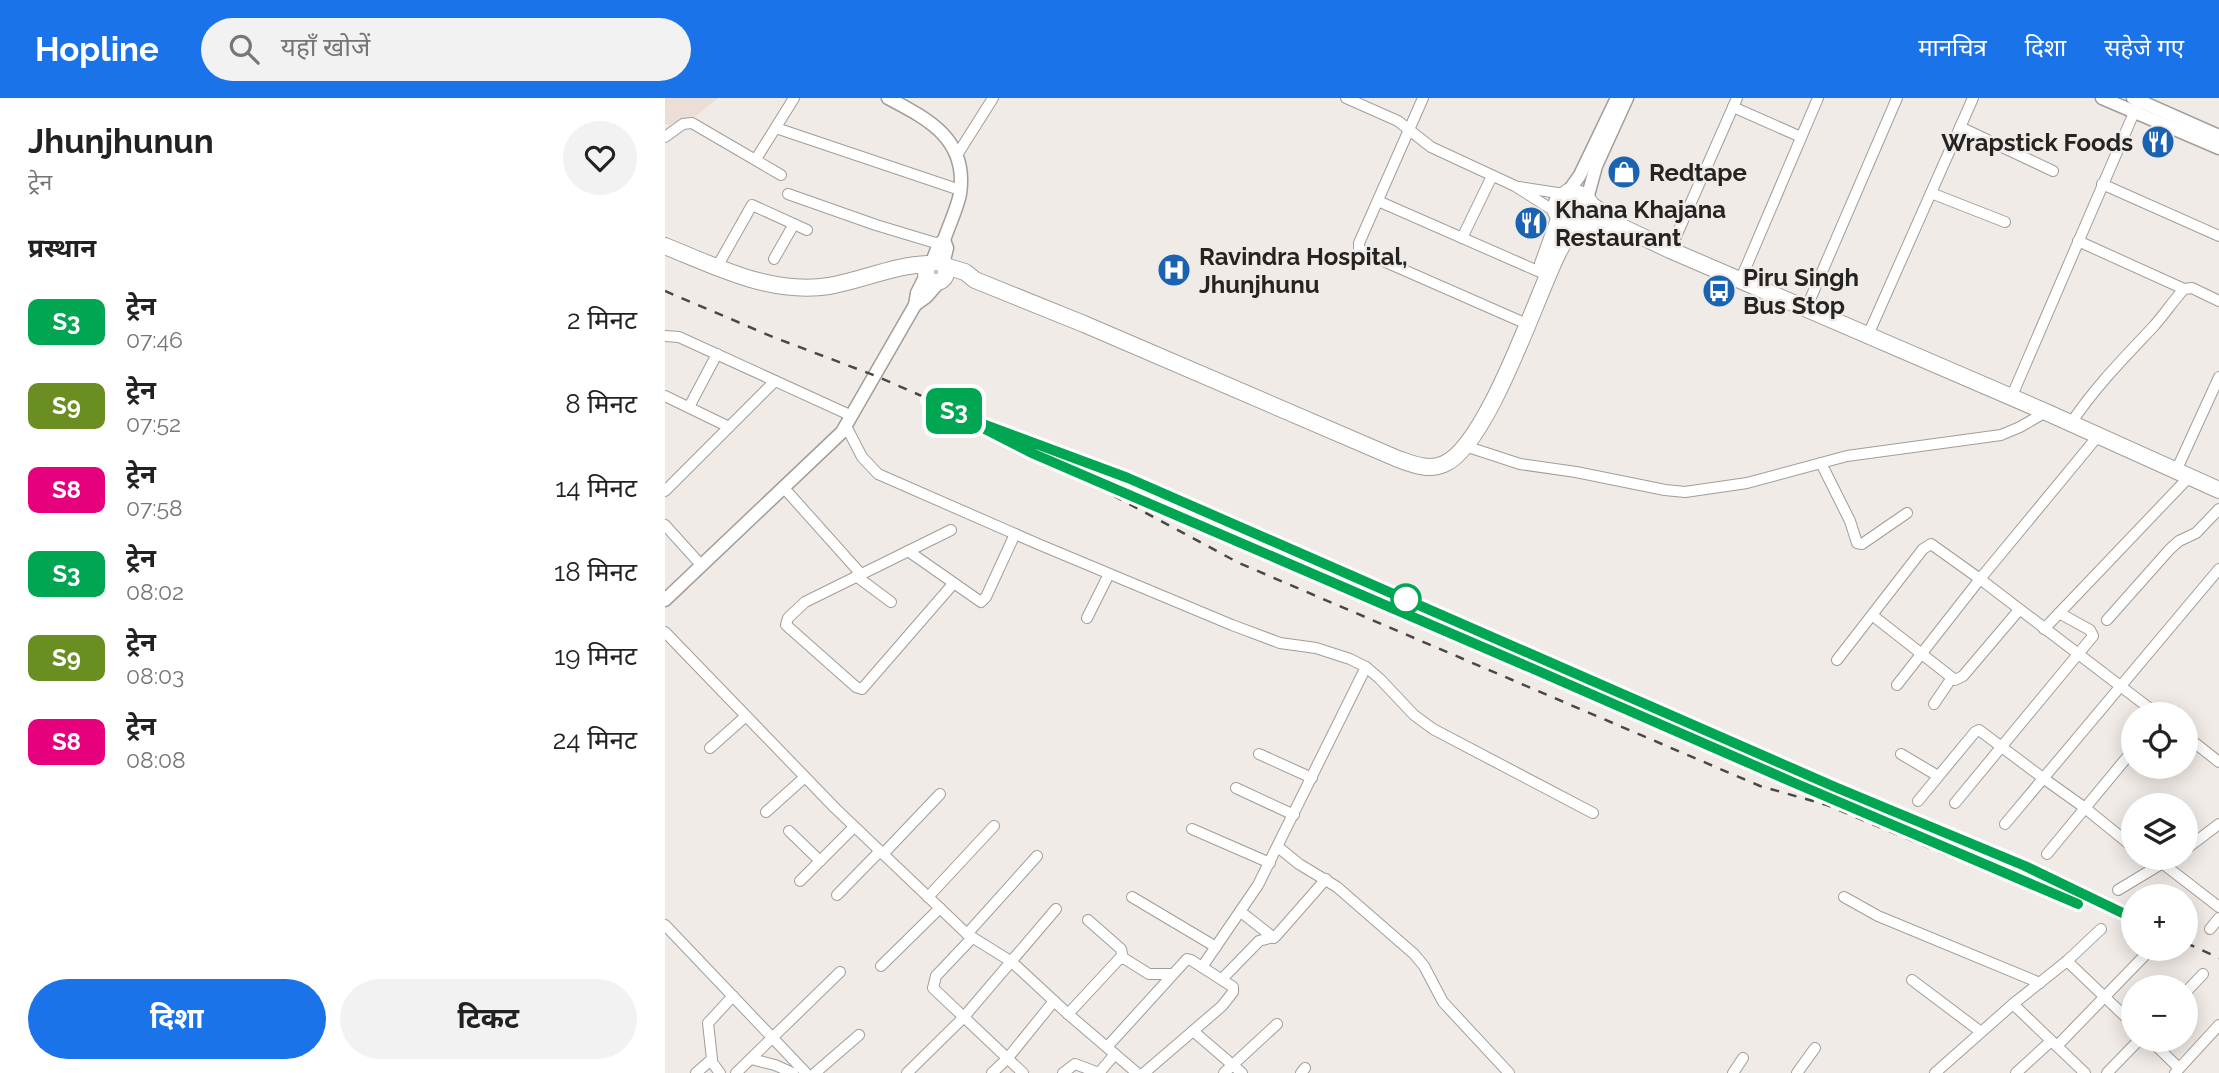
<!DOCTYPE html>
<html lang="hi">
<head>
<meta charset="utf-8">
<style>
	body { margin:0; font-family:Raleway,"Noto Sans Devanagari",sans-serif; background:#f2f2f2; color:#222; height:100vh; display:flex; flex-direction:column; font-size:26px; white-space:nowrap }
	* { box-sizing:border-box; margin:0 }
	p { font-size:23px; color:#767676 }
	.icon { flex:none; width:38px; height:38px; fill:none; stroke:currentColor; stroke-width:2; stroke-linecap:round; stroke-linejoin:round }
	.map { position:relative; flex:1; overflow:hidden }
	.side { display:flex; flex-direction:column; background:#fff; width:665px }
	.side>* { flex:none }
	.badge { padding:0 14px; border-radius:10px; font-size:24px; line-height:46px }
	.buttons { position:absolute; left:1456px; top:604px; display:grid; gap:14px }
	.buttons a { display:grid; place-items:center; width:77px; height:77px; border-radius:50%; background:#fff; box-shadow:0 4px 18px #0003; font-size:35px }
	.map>.badge { position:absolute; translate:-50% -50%; box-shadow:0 0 0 4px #fff }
	h2 { padding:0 28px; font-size:26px; line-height:63px }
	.round { display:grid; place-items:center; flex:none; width:74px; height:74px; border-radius:37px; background:#f2f2f2 }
	.headline { display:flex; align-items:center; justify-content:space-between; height:119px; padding:0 28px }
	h1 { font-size:33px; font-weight:700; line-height:52px }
	.action { display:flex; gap:14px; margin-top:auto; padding:14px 28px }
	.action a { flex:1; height:80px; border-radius:42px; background:#1a73e8; color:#fff; font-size:28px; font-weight:700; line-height:80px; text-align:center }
	.action a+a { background:#f2f2f2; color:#222 }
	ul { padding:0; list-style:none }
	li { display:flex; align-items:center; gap:21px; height:84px; padding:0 28px }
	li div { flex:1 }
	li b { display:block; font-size:26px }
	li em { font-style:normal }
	li .badge { min-width:77px; font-weight:700; text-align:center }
	header { display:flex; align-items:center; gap:42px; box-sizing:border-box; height:98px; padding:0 35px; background:#1a73e8; color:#fff }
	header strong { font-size:33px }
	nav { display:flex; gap:38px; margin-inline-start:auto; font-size:24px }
	.search { width:490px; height:63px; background:#f2f2f2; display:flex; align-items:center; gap:18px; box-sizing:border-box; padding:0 24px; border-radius:38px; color:#767676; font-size:26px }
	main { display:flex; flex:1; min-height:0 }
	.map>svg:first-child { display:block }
	.built { fill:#ebded6 }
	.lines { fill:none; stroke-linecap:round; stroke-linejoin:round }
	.minor-casing { stroke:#a39d99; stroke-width:12 }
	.tertiary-casing { stroke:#a39d99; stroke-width:15 }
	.primary-casing { stroke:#a39d99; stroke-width:18 }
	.minor { stroke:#fff; stroke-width:10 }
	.tertiary { stroke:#fff; stroke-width:12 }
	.primary { stroke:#fff; stroke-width:16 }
	.rail { stroke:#4a4846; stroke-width:2.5; stroke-dasharray:9 9; stroke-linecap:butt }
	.line-casing { stroke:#fff; stroke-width:16 }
	.line { stroke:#00a651; stroke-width:10 }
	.stop-dot { fill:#fff; stroke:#00a651; stroke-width:3.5 }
	.labels { text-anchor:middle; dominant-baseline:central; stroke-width:5; stroke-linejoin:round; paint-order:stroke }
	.poi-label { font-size:24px; font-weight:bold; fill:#262423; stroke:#f1ebe7; text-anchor:start }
</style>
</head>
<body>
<header>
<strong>Hopline</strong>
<div class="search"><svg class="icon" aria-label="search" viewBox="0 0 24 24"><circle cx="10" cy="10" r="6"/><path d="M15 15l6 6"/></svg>यहाँ खोजें</div>
<nav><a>मानचित्र</a><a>दिशा</a><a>सहेजे गए</a></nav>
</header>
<main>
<section class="side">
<div class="headline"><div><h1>Jhunjhunun</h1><p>ट्रेन</p></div><a class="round"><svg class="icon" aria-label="heart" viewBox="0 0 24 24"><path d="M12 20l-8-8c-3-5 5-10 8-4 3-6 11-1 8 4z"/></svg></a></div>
<h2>प्रस्थान</h2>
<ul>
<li><span class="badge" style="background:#00a651;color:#fff">S3</span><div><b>ट्रेन</b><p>07:46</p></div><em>2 मिनट</em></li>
<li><span class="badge" style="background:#6b8e23;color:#fff">S9</span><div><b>ट्रेन</b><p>07:52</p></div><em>8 मिनट</em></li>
<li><span class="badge" style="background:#e6007e;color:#fff">S8</span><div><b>ट्रेन</b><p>07:58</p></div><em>14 मिनट</em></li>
<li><span class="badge" style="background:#00a651;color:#fff">S3</span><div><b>ट्रेन</b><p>08:02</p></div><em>18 मिनट</em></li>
<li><span class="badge" style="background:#6b8e23;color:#fff">S9</span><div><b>ट्रेन</b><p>08:03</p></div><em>19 मिनट</em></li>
<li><span class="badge" style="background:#e6007e;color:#fff">S8</span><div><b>ट्रेन</b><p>08:08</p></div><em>24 मिनट</em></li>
</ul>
<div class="action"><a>दिशा</a><a>टिकट</a></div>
</section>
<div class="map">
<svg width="1554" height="975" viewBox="0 0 1554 975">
	<rect width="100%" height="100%" fill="#f1ebe7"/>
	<path class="built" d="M0,0H53L27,21L3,27L0,25Z"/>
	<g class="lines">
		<defs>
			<g id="minor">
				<path d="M681,0L733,23L766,49L850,88L891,114"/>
				<path d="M758,0L694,145V150L700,155L855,223"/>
				<path d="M1068,9L1136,39"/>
				<path d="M1295,29L1388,73"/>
				<path d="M111,30L295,92"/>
				<path d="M0,39L18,26L27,25L116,77"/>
				<path d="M292,57L328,0"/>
				<path d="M91,61L129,0"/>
				<path d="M1437,86L1554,138"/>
				<path d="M854,89L899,96"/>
				<path d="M1266,95L1340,124"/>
				<path d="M123,96L211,127L274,146"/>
				<path d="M713,103L875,174"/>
				<path d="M797,140L827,78"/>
				<path d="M1413,143L1519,191"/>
				<path d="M1005,152L1072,0"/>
				<path d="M109,161L129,126"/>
				<path d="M52,169L87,107L142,132"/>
				<path d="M1075,183L1153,0"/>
				<path d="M1141,211L1232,0"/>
				<path d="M1203,237L1308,0"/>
				<path d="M0,238L14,239L187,318"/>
				<path d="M0,298L64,329"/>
				<path d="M1346,300L1471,10"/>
				<path d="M24,309L52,256"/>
				<path d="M1406,325C1431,288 1457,262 1488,229C1499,217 1508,203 1519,191L1527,190L1554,203"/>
				<path d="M181,328L197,359L213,376L373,446L567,527L615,545L651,550L685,561L701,569L715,581L749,617L768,631L928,715"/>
				<path d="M800,348L855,366L911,374L1000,392L1020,394L1082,385L1182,358L1336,337L1355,329L1381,314"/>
				<path d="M1156,365L1185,423L1192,445L1197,446L1242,415"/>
				<path d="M1511,373L1554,279"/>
				<path d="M119,390L196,476"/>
				<path d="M0,393L110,283"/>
				<path d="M0,427L37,468"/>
				<path d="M286,432L140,504L123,520L121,527L191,589L197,591L288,486"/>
				<path d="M243,453L316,504L321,499L350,436"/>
				<path d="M191,478L226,504"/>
				<path d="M1207,517L1290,582L1298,578L1354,512"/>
				<path d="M422,520L444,476"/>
				<path d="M1442,522L1505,451L1514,443L1531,435L1554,411"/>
				<path d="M1379,531L1525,378"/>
				<path d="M0,534L170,710L302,836L347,864L403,916L472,975"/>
				<path d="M1172,562L1258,451L1266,446L1315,481L1492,616"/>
				<path d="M1232,587L1315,481L1433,338"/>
				<path d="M1269,606L1286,581"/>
				<path d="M1521,638L1554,664"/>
				<path d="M45,650L81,618"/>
				<path d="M594,656L647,680"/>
				<path d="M1236,656L1273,678"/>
				<path d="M571,690L629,717"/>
				<path d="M1253,703L1310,634L1314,632L1378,680L1420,710L1468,749"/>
				<path d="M1290,705L1428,538L1425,532L1394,515"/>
				<path d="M101,714L140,679"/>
				<path d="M1340,726L1554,471"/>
				<path d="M527,731L605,765"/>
				<path d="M124,733L155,763"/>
				<path d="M613,749L634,766L672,789L749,856L759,868L778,904L844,975"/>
				<path d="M1521,751L1554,726"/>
				<path d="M218,756L275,696"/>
				<path d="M1382,756L1468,652"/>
				<path d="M1481,760L1492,768"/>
				<path d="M1497,765L1554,809"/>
				<path d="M135,783L189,729"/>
				<path d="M1453,792L1506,760"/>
				<path d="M172,797L215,753"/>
				<path d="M263,799L329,728"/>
				<path d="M467,799L551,849"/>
				<path d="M1179,799L1213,818L1375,885"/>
				<path d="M576,814L609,840"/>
				<path d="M423,822L456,851L458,861"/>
				<path d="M0,827L141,975"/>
				<path d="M1545,831L1554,820"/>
				<path d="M302,836L372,758"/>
				<path d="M307,840L271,878L268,890L358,975"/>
				<path d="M1402,863L1468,926"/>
				<path d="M216,868L275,810"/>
				<path d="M537,869L593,787L701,569"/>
				<path d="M557,881L594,843L611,838L661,781"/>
				<path d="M1247,882L1316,934"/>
				<path d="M1521,894L1538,876"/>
				<path d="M1348,906L1420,975"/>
				<path d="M403,916L455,860L460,861L484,876H507"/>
				<path d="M528,933L577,975"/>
				<path d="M1485,942L1514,970"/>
				<path d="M1392,948L1483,854"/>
				<path d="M442,949L522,861L526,862L568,889V894L557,908L479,975"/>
				<path d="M86,961L110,967L128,975"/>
				<path d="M46,963L55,975"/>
				<path d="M31,975L47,961L43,925L68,898"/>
				<path d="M71,975L175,874"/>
				<path d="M150,975L194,937"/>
				<path d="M242,975L298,920L391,811"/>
				<path d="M327,975L342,961L389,903"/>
				<path d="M398,975L410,966L434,975L450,956"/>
				<path d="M559,975L612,926"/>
				<path d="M636,975L640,970"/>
				<path d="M1068,975L1078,960"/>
				<path d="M1132,975L1150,950"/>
				<path d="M1270,975L1348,906L1402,863L1436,831"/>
				<path d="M1351,975L1386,943"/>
				<path d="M1442,975L1474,942"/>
				<path d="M1510,975L1554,927"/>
			</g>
			<g id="tertiary">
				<path d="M223,0C265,22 303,42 295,96C292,111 284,127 279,142L274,146L267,164"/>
				<path d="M1437,0L1554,50"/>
				<path d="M1468,0L1554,38"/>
				<path d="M903,94L915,77L952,0"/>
				<path d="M922,101L931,68L962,0"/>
				<path d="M278,166L282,150L279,142"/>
				<path d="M250,207L261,199L275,183"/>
				<path d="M0,502L177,334L250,207L252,195L261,177"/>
			</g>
			<g id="primary">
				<path d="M925,106L959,130L1005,152L1381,314L1554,392"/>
				<path d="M917,127L959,130"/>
				<path d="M0,148C52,169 106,197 164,188C198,182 230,167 263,166"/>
				<circle cx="271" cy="174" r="10"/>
				<path d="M878,166L894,121"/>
				<path d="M280,168L300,174L310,182L419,226L733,361C748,366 763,373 779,366C822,348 870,202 892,157C896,148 903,138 910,131C917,124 926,123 926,111C926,99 914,94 903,94L892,104L891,114L899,126L912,128"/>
			</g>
		</defs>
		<use href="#minor" class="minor-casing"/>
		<use href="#tertiary" class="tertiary-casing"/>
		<use href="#primary" class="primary-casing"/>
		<use href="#minor" class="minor"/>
		<use href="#tertiary" class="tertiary"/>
		<use href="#primary" class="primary"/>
		<g class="rail">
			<path d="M0,193L108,239L211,278L1347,774L1468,823"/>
			<path d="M401,372L574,465L1095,688L1162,707L1291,761"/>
			<path d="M1521,845L1554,860"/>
		</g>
	</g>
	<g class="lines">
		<defs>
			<path id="line" d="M1413,806L1132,686L864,569L369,356L263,302L323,328L463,380L1170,689L1360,768L1468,820"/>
		</defs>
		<use href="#line" class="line-casing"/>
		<use href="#line" class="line"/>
	</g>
	<defs>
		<symbol id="restaurant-disc" viewBox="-11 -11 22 22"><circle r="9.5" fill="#1a63b2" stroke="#f1ebe7"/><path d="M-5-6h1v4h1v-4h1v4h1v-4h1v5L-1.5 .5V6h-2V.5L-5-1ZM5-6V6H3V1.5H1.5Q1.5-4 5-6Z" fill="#fff"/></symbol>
		<symbol id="shop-disc" viewBox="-11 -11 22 22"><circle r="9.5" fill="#1a63b2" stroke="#f1ebe7"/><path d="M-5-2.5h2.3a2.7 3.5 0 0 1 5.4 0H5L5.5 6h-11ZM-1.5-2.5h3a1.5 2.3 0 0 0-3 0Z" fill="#fff"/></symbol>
		<symbol id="hospital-disc" viewBox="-11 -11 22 22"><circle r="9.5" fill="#1a63b2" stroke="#f1ebe7"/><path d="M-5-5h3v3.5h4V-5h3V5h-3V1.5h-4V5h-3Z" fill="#fff"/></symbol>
		<symbol id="bus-disc" viewBox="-11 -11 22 22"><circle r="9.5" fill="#1a63b2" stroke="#f1ebe7"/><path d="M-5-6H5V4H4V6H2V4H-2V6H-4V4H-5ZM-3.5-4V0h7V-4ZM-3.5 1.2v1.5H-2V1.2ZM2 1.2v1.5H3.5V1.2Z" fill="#fff"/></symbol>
	</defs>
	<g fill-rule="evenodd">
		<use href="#restaurant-disc" x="1474" y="25" width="38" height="38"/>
		<use href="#shop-disc" x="940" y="55" width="38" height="38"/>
		<use href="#restaurant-disc" x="847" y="106" width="38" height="38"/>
		<use href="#hospital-disc" x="490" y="153" width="38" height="38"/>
		<use href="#bus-disc" x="1035" y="174" width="38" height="38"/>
	</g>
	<circle class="stop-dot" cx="741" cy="501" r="14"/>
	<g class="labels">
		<g class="poi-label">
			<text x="1468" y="44" text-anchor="end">Wrapstick Foods</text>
			<text x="984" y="74">Redtape</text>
			<text x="890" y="111">Khana Khajana<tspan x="890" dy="28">Restaurant</tspan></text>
			<text x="534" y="158">Ravindra Hospital,<tspan x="534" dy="28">Jhunjhunu</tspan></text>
			<text x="1078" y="179">Piru Singh<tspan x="1078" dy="28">Bus Stop</tspan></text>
		</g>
	</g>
</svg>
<div class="buttons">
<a><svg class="icon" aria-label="locate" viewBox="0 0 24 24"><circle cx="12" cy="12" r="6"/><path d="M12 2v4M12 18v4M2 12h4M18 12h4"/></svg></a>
<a><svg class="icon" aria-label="layers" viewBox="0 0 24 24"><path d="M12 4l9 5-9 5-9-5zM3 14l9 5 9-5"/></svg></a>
<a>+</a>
<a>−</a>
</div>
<b class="badge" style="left:289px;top:313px;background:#00a651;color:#fff">S3</b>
</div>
</main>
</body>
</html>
